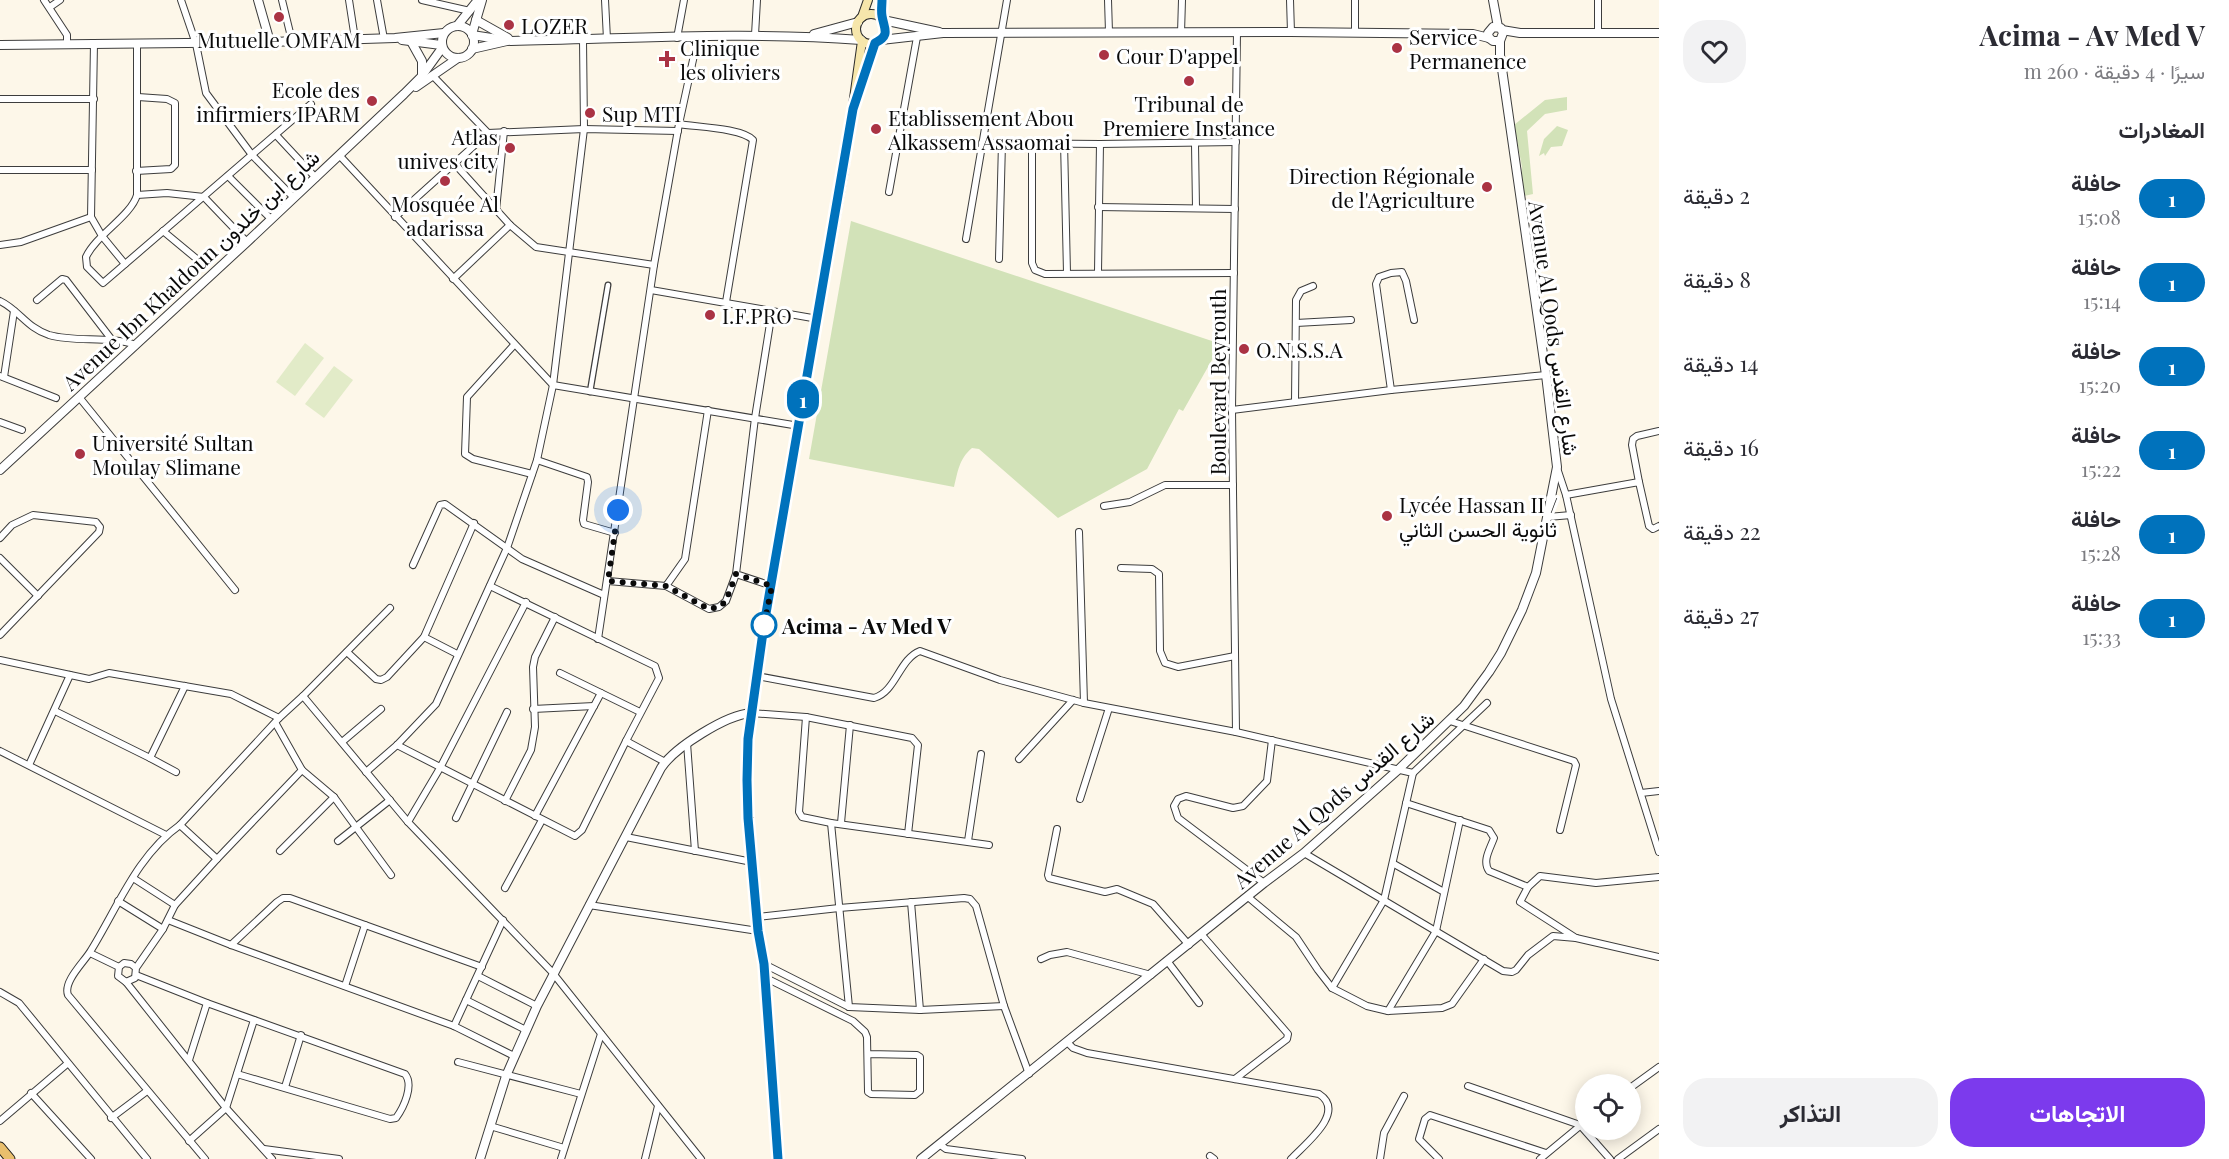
<!DOCTYPE html>
<html lang="ar">
<head>
<meta charset="utf-8">
<style>
	body { margin:0; font-family:"Playfair Display",Vazirmatn,serif; background:#f2f2f3; color:#2b2b33; direction:rtl; height:100vh; display:flex; flex-direction:column; font-size:22px; white-space:nowrap }
	* { box-sizing:border-box; margin:0 }
	p { font-size:20px; color:#7c7c81 }
	.icon { flex:none; width:33px; height:33px; fill:none; stroke:currentColor; stroke-width:2; stroke-linecap:round; stroke-linejoin:round }
	.map { position:relative; flex:1; overflow:hidden; direction:ltr }
	.side { display:flex; flex-direction:column; background:#fff; width:570px }
	.side>* { flex:none }
	.badge { padding:0 12px; border-radius:20px; font-size:21px; line-height:39px }
	.fabs { position:absolute; left:1575px; top:1074px; display:grid; gap:12px }
	.fabs a { display:grid; place-items:center; width:66px; height:66px; border-radius:50%; background:#fff; box-shadow:0 3px 15px #0003; font-size:30px }
	.you { position:absolute; width:30px; height:30px; margin:-15px; border:4px solid #fff; border-radius:50%; background:#1a73e8; box-shadow:0 0 0 9px #1a73e833 }
	.map>.badge { position:absolute; translate:-50% -50%; box-shadow:0 0 0 3px #fff }
	h2 { padding:0 24px; font-size:22px; line-height:54px }
	.round { display:grid; place-items:center; flex:none; width:63px; height:63px; border-radius:24px; background:#f2f2f3 }
	.head { display:flex; align-items:center; justify-content:space-between; height:102px; padding:0 24px }
	h1 { font-size:28px; font-weight:700; line-height:45px }
	.action { display:flex; gap:12px; margin-top:auto; padding:12px 24px }
	.action a { flex:1; height:69px; border-radius:24px; background:#7c3aed; color:#fff; font-size:24px; font-weight:700; line-height:69px; text-align:center }
	.action a+a { background:#f2f2f3; color:#2b2b33 }
	ul { padding:0; list-style:none }
	li { display:flex; align-items:center; gap:18px; height:84px; padding:0 24px }
	li div { flex:1 }
	li b { display:block; font-size:22px }
	li em { font-style:normal }
	li .badge { min-width:66px; font-weight:700; text-align:center }
	main { display:flex; flex:1; min-height:0 }
	.map>svg:first-child { display:block }
	.green { fill:#d2e2b8 }
	.pitch { fill:#e2ebc8 }
	.lines { fill:none; stroke-linecap:round; stroke-linejoin:round }
	.pedestrian-casing { stroke:#3d3d3d; stroke-width:7 }
	.minor-casing { stroke:#3d3d3d; stroke-width:8 }
	.tertiary-casing { stroke:#3d3d3d; stroke-width:10 }
	.secondary-casing { stroke:#2c2c2c; stroke-width:10 }
	.primary-casing { stroke:#1b1b1b; stroke-width:11 }
	.pedestrian { stroke:#fff; stroke-width:4.5 }
	.minor { stroke:#fff; stroke-width:6 }
	.tertiary { stroke:#fff; stroke-width:8 }
	.secondary { stroke:#f6e6ab; stroke-width:8 }
	.primary { stroke:#e9bf6d; stroke-width:9 }
	.line-casing { stroke:#fff; stroke-width:14 }
	.line { stroke:#0072bc; stroke-width:9 }
	.walk { stroke:#0a0a0a; stroke-width:6; stroke-dasharray:0 10.8 }
	.poi-dot { fill:#a34; stroke:#fff; stroke-width:2 }
	.stop-dot { fill:#fff; stroke:#0072bc; stroke-width:3 }
	.labels { text-anchor:middle; dominant-baseline:central; stroke-width:6; stroke-linejoin:round; paint-order:stroke }
	.poi-label { font-size:21px; fill:#0a0a0a; stroke:#fff; text-anchor:start }
	.street-label { font-size:21px; fill:#0a0a0a; stroke:#fff }
	.stop-label { font-size:21px; font-weight:bold; fill:#0a0a0a; stroke:#fff; text-anchor:start }
</style>
</head>
<body>
<main>
<section class="side">
<div class="head"><div><h1>Acima - Av Med V</h1><p>سيرًا · 4 دقيقة · 260 m</p></div><a class="round"><svg class="icon" aria-label="heart" viewBox="0 0 24 24"><path d="M12 20l-8-8c-3-5 5-10 8-4 3-6 11-1 8 4z"/></svg></a></div>
<h2>المغادرات</h2>
<ul>
<li><span class="badge" style="background:#0072bc;color:#fff">1</span><div><b>حافلة</b><p>15:08</p></div><em>2 دقيقة</em></li>
<li><span class="badge" style="background:#0072bc;color:#fff">1</span><div><b>حافلة</b><p>15:14</p></div><em>8 دقيقة</em></li>
<li><span class="badge" style="background:#0072bc;color:#fff">1</span><div><b>حافلة</b><p>15:20</p></div><em>14 دقيقة</em></li>
<li><span class="badge" style="background:#0072bc;color:#fff">1</span><div><b>حافلة</b><p>15:22</p></div><em>16 دقيقة</em></li>
<li><span class="badge" style="background:#0072bc;color:#fff">1</span><div><b>حافلة</b><p>15:28</p></div><em>22 دقيقة</em></li>
<li><span class="badge" style="background:#0072bc;color:#fff">1</span><div><b>حافلة</b><p>15:33</p></div><em>27 دقيقة</em></li>
</ul>
<div class="action"><a>الاتجاهات</a><a>التذاكر</a></div>
</section>
<div class="map">
<svg width="1659" height="1159" viewBox="0 0 1659 1159">
	<rect width="100%" height="100%" fill="#fdf7e9"/>
	<g class="green">
		<path d="M1567,97V110L1545,114L1527,131L1533,194L1520,197L1522,167L1514,125L1545,100Z"/>
		<path d="M1557,126L1568,130L1562,146L1551,147L1545,156L1544,153L1539,156L1544,139Z"/>
		<path d="M851,221L1221,344L1183,411L1179,409L1147,469L1058,518L979,449L972,448C959,459 958,471 954,487L809,459Z"/>
	</g>
	<g class="pitch">
		<path d="M305,343L324,358L295,396L276,382Z"/>
		<path d="M334,366L353,380L324,418L305,404Z"/>
	</g>
	<g class="lines">
		<defs>
			<path id="pedestrian" d="M590,392L608,285"/>
			<g id="minor">
				<path d="M44,0L67,35V42"/>
				<path d="M181,0L196,44L206,93L252,155L294,198"/>
				<path d="M282,0L292,41"/>
				<path d="M349,0L355,39"/>
				<path d="M377,0L384,39"/>
				<path d="M422,0L470,11"/>
				<path d="M605,0L607,39"/>
				<path d="M1108,0L1109,32"/>
				<path d="M1290,0L1291,32"/>
				<path d="M1355,0V32"/>
				<path d="M1598,0V34"/>
				<path d="M50,7L60,0"/>
				<path d="M1181,33L1182,0"/>
				<path d="M755,35L757,0"/>
				<path d="M677,38L684,0"/>
				<path d="M94,43L91,217L102,236L125,264"/>
				<path d="M137,44V195C131,216 96,235 86,257L87,267L103,283L311,104"/>
				<path d="M433,76L488,133"/>
				<path d="M0,99H94"/>
				<path d="M679,124C696,127 742,128 753,140L726,302"/>
				<path d="M276,135L316,178"/>
				<path d="M1064,142L1067,273"/>
				<path d="M982,143L1100,144L1236,142"/>
				<path d="M1032,143V263L1035,270L1045,274L1234,273"/>
				<path d="M1195,144L1196,208"/>
				<path d="M340,156L553,385L799,426"/>
				<path d="M454,163L510,225L536,247L654,265"/>
				<path d="M0,170H92"/>
				<path d="M136,171L171,169L175,165V103L167,99L138,97"/>
				<path d="M228,176L271,219"/>
				<path d="M889,192L917,37"/>
				<path d="M137,195L167,193L204,197L247,242"/>
				<path d="M1098,207L1235,209"/>
				<path d="M496,210L504,131"/>
				<path d="M395,217L488,133L584,129L678,131"/>
				<path d="M163,231L204,265"/>
				<path d="M966,239L1007,0"/>
				<path d="M0,245L21,242L91,217"/>
				<path d="M999,259L1002,143"/>
				<path d="M1098,272L1100,144"/>
				<path d="M453,279L510,225"/>
				<path d="M651,290L818,319"/>
				<path d="M37,300L62,279L66,280L112,340"/>
				<path d="M0,301C19,310 27,328 49,335C77,343 108,335 136,345"/>
				<path d="M1296,323L1351,320"/>
				<path d="M514,345L467,397L465,454L473,459L532,474"/>
				<path d="M0,376L56,398"/>
				<path d="M4,377L14,311"/>
				<path d="M1391,390L1376,284L1379,277L1391,273L1402,272L1406,281L1414,320"/>
				<path d="M79,397L235,590"/>
				<path d="M1295,402L1296,300L1301,291L1313,286"/>
				<path d="M1232,410L1391,390L1546,375"/>
				<path d="M0,422L22,430"/>
				<path d="M537,460L587,477L588,482L583,520L584,524L615,533"/>
				<path d="M1557,468L1566,495L1611,699L1659,852"/>
				<path d="M1639,482L1632,445L1633,439L1637,436L1659,431"/>
				<path d="M1566,495L1639,482L1649,526L1653,529L1659,526"/>
				<path d="M1104,506L1130,502L1165,485H1233"/>
				<path d="M1548,517L1571,515"/>
				<path d="M1079,532L1084,703"/>
				<path d="M0,538L12,525L33,515L96,522L100,527L99,532L0,635"/>
				<path d="M0,558L38,596"/>
				<path d="M413,565L440,505L445,504L522,559L604,595"/>
				<path d="M1121,568L1152,569L1159,574L1160,651L1165,663L1178,667L1235,656"/>
				<path d="M608,581L666,586L685,559L708,410"/>
				<path d="M490,586L655,666L659,678L626,741L665,762"/>
				<path d="M666,586L709,609L719,607L726,601L736,574"/>
				<path d="M772,586L736,574L755,418L772,311"/>
				<path d="M424,637L457,654"/>
				<path d="M598,639L654,265L679,124L698,37"/>
				<path d="M347,652L376,679L381,680L387,677L424,637L474,523"/>
				<path d="M0,660L89,679L109,673L231,694L279,718"/>
				<path d="M560,673L640,712"/>
				<path d="M757,676L874,698C896,692 899,659 920,651L1000,680L1084,703L1236,732L1413,773L1384,900L1332,988"/>
				<path d="M303,696L408,822L552,972L701,1159"/>
				<path d="M533,709L594,706"/>
				<path d="M55,711L150,758"/>
				<path d="M751,713L806,717L912,738L918,745L908,834"/>
				<path d="M806,717L799,812L802,817L831,823L989,845"/>
				<path d="M1450,721L1574,761L1576,765L1560,830"/>
				<path d="M276,724L302,770L334,797L391,875"/>
				<path d="M1236,732L1232,410L1237,32"/>
				<path d="M342,742L381,709"/>
				<path d="M687,743L695,851"/>
				<path d="M397,745L575,836L582,830L626,741"/>
				<path d="M0,751L166,835"/>
				<path d="M1019,759L1073,700"/>
				<path d="M29,765L70,675"/>
				<path d="M176,772L150,758L185,686"/>
				<path d="M366,772L397,745L436,704L507,548L537,460L553,385L584,129L583,40"/>
				<path d="M1413,773L1487,703"/>
				<path d="M1641,793L1659,791"/>
				<path d="M1080,799L1109,708"/>
				<path d="M505,801L531,750L535,727L533,667L535,657L555,617"/>
				<path d="M1406,803L1489,830L1494,838C1490,849 1482,861 1489,871L1528,887"/>
				<path d="M535,816L601,693"/>
				<path d="M456,818L507,712"/>
				<path d="M408,822L440,768L526,602"/>
				<path d="M831,823L849,1007"/>
				<path d="M841,823L850,725"/>
				<path d="M1057,829L1048,875L1049,878L1105,892L1117,889L1153,904L1189,945"/>
				<path d="M626,837L752,862"/>
				<path d="M338,841L390,800"/>
				<path d="M968,841L981,754"/>
				<path d="M280,851L334,797"/>
				<path d="M1304,853L1503,971L1512,972L1516,970L1528,955L1553,936L1576,938"/>
				<path d="M217,859L302,770"/>
				<path d="M1394,864L1444,892"/>
				<path d="M1659,877L1596,883L1540,876L1528,887L1520,902L1576,938L1659,957"/>
				<path d="M133,878L175,905"/>
				<path d="M1264,883L1178,818L1174,806L1178,799L1186,796L1233,808L1243,806L1267,781L1272,740"/>
				<path d="M505,888L542,820"/>
				<path d="M1248,897L1296,937L1318,970L1332,988L1367,1006L1388,1011L1442,1008L1452,1004L1484,959"/>
				<path d="M118,901L163,929"/>
				<path d="M911,902L920,1010"/>
				<path d="M589,905L758,931"/>
				<path d="M757,917L839,908L964,898L970,899L976,906L1004,1006L1029,1074"/>
				<path d="M168,920L231,945L454,1026L514,1056"/>
				<path d="M1202,935L1288,1034L1287,1039L1235,1079"/>
				<path d="M231,945L277,902L283,898H290L482,967"/>
				<path d="M90,953L119,967"/>
				<path d="M1041,959L1050,955L1067,952L1151,975"/>
				<path d="M1168,962L1199,1003"/>
				<path d="M764,964L849,1007L920,1010L1004,1006"/>
				<path d="M136,968L131,964L124,963L119,967L118,976L126,982L135,978L136,968L163,929L175,905L217,859L180,825"/>
				<path d="M136,975L207,1003L405,1074C414,1085 404,1107 396,1118L390,1119L237,1074"/>
				<path d="M478,976L537,1006"/>
				<path d="M764,977L853,1021L865,1032L867,1037L868,1092L871,1094L915,1095L920,1091V1057L917,1055L868,1054"/>
				<path d="M126,982L226,1108L272,1159"/>
				<path d="M345,986L365,925"/>
				<path d="M0,992L19,1003L147,1159"/>
				<path d="M466,1000L526,1030"/>
				<path d="M1388,1011L1436,931L1460,820"/>
				<path d="M454,1026L503,920"/>
				<path d="M1068,1043L1073,1048L1087,1053L1319,1094C1347,1112 1305,1144 1291,1159"/>
				<path d="M189,1060L207,1003"/>
				<path d="M458,1062L581,1094"/>
				<path d="M1468,1086L1580,1125L1610,1159"/>
				<path d="M285,1087L301,1035"/>
				<path d="M1630,1088L1659,1067"/>
				<path d="M31,1093L91,1159"/>
				<path d="M111,1118L147,1091"/>
				<path d="M0,1121L67,1064"/>
				<path d="M490,1126L564,1148"/>
				<path d="M189,1141L226,1108L254,1020"/>
				<path d="M939,1144L946,1149L1022,1159"/>
				<path d="M264,1149L339,1159"/>
				<path d="M1210,1156L1214,1159"/>
				<path d="M205,1159L68,995C63,982 83,963 90,952C117,909 137,855 180,825L279,718L303,696L390,608"/>
				<path d="M561,1159L601,1034"/>
				<path d="M645,1159L658,1106"/>
				<path d="M1380,1159L1384,1133L1404,1096"/>
				<path d="M1439,1159L1419,1139L1425,1119L1430,1115L1546,1153"/>
				<path d="M1540,1159L1586,1121"/>
				<path d="M1618,1159L1659,1129"/>
			</g>
			<g id="tertiary">
				<path d="M258,0L270,42"/>
				<path d="M1493,0L1498,27"/>
				<path d="M476,20L508,38"/>
				<path d="M883,20L939,32"/>
				<circle cx="458" cy="42" r="16"/>
				<path d="M457,26L478,0"/>
				<path d="M1502,30L1520,33H1659"/>
				<path d="M472,34L482,0"/>
				<path d="M814,34L858,22"/>
				<path d="M472,35L511,41C628,39 745,31 861,40"/>
				<path d="M402,40L441,45"/>
				<path d="M881,40L943,33L1291,32L1473,34L1489,38"/>
				<path d="M412,43L422,61V74"/>
				<path d="M0,45L270,42L395,38L444,33"/>
				<path d="M472,49L507,41"/>
				<path d="M416,87L458,58"/>
				<path d="M0,470L247,242L404,94L421,77L442,48"/>
				<path d="M480,1159L506,1076L537,1006L661,768C675,747 726,715 751,713"/>
				<path d="M921,1159L1264,883L1304,853L1399,769L1464,706L1489,672L1501,653L1522,610L1536,573L1557,467L1546,375L1500,55V41L1503,33L1501,28L1493,27L1488,33L1489,38L1493,41H1500"/>
			</g>
			<g id="secondary">
				<circle cx="871" cy="29" r="15"/>
				<path d="M862,17L868,0"/>
				<path d="M882,18V0"/>
				<path d="M858,94L875,43"/>
				<path d="M778,1159L764,964L758,931L749,818L747,780L748,739L764,625L844,170L862,41"/>
			</g>
			<path id="primary" d="M0,1147L10,1159"/>
		</defs>
		<use href="#pedestrian" class="pedestrian-casing"/>
		<use href="#minor" class="minor-casing"/>
		<use href="#tertiary" class="tertiary-casing"/>
		<use href="#secondary" class="secondary-casing"/>
		<use href="#primary" class="primary-casing"/>
		<use href="#pedestrian" class="pedestrian"/>
		<use href="#minor" class="minor"/>
		<use href="#tertiary" class="tertiary"/>
		<use href="#secondary" class="secondary"/>
		<use href="#primary" class="primary"/>
	</g>
	<g class="lines">
		<defs>
			<path id="line" d="M778,1159L764,964L758,931L748,818L747,780L748,739L764,625L853,109L875,43C891,35 884,29 882,16C881,11 882,5 882,0"/>
		</defs>
		<use href="#line" class="line-casing"/>
		<use href="#line" class="line"/>
		<path class="walk" d="M618,510L608,581L666,586L709,609L719,607L726,601L736,574L772,586L764,625"/>
	</g>
	<g class="poi-dot">
		<circle cx="279" cy="17" r="6"/>
		<circle cx="509" cy="25" r="6"/>
		<circle cx="1397" cy="48" r="6"/>
		<circle cx="1104" cy="55" r="6"/>
		<path d="M664 50h6v6h6v6h-6v6h-6v-6h-6v-6h6z"/>
		<circle cx="1189" cy="81" r="6"/>
		<circle cx="372" cy="101" r="6"/>
		<circle cx="590" cy="113" r="6"/>
		<circle cx="876" cy="129" r="6"/>
		<circle cx="510" cy="148" r="6"/>
		<circle cx="445" cy="181" r="6"/>
		<circle cx="1487" cy="187" r="6"/>
		<circle cx="710" cy="315" r="6"/>
		<circle cx="1244" cy="349" r="6"/>
		<circle cx="80" cy="454" r="6"/>
		<circle cx="1387" cy="516" r="6"/>
	</g>
	<circle class="stop-dot" cx="764" cy="625" r="12"/>
	<g class="labels">
		<g class="poi-label">
			<text x="521" y="25">LOZER</text>
			<text x="1409" y="36">Service<tspan x="1409" dy="24">Permanence</tspan></text>
			<text x="279" y="39" text-anchor="middle">Mutuelle OMFAM</text>
			<text x="680" y="47">Clinique<tspan x="680" dy="24">les oliviers</tspan></text>
			<text x="1116" y="55">Cour D'appel</text>
			<text x="360" y="89" text-anchor="end">Ecole des<tspan x="360" dy="24">infirmiers IPARM</tspan></text>
			<text x="1189" y="103" text-anchor="middle">Tribunal de<tspan x="1189" dy="24">Premiere Instance</tspan></text>
			<text x="602" y="113">Sup MTI</text>
			<text x="888" y="117">Etablissement Abou<tspan x="888" dy="24">Alkassem Assaomai</tspan></text>
			<text x="498" y="136" text-anchor="end">Atlas<tspan x="498" dy="24">unives city</tspan></text>
			<text x="1475" y="175" text-anchor="end">Direction Régionale<tspan x="1475" dy="24">de l'Agriculture</tspan></text>
			<text x="445" y="203" text-anchor="middle">Mosquée Al<tspan x="445" dy="24">adarissa</tspan></text>
			<text x="722" y="315">I.F.PRO</text>
			<text x="1256" y="349">O.N.S.S.A</text>
			<text x="92" y="442">Université Sultan<tspan x="92" dy="24">Moulay Slimane</tspan></text>
			<text x="1399" y="504">Lycée Hassan II /<tspan x="1399" dy="24">ثانوية الحسن الثاني</tspan></text>
		</g>
		<g class="street-label">
			<text transform="translate(190 269) rotate(-43)">Avenue Ibn Khaldoun شارع ابن خلدون</text>
			<text transform="translate(1555 328) rotate(82)">Avenue Al Qods شارع القدس</text>
			<text transform="translate(1217 382) rotate(-90)">Boulevard Beyrouth</text>
			<text transform="translate(1333 799) rotate(-41)">Avenue Al Qods شارع القدس</text>
		</g>
		<g class="stop-label">
			<text x="782" y="625">Acima - Av Med V</text>
		</g>
	</g>
</svg>
<div class="fabs">
<a><svg class="icon" aria-label="locate" viewBox="0 0 24 24"><circle cx="12" cy="12" r="6"/><path d="M12 2v4M12 18v4M2 12h4M18 12h4"/></svg></a>
</div>
<div class="you" style="left:618px;top:510px"></div>
<b class="badge" style="left:803px;top:399px;background:#0072bc;color:#fff">1</b>
</div>
</main>
</body>
</html>
